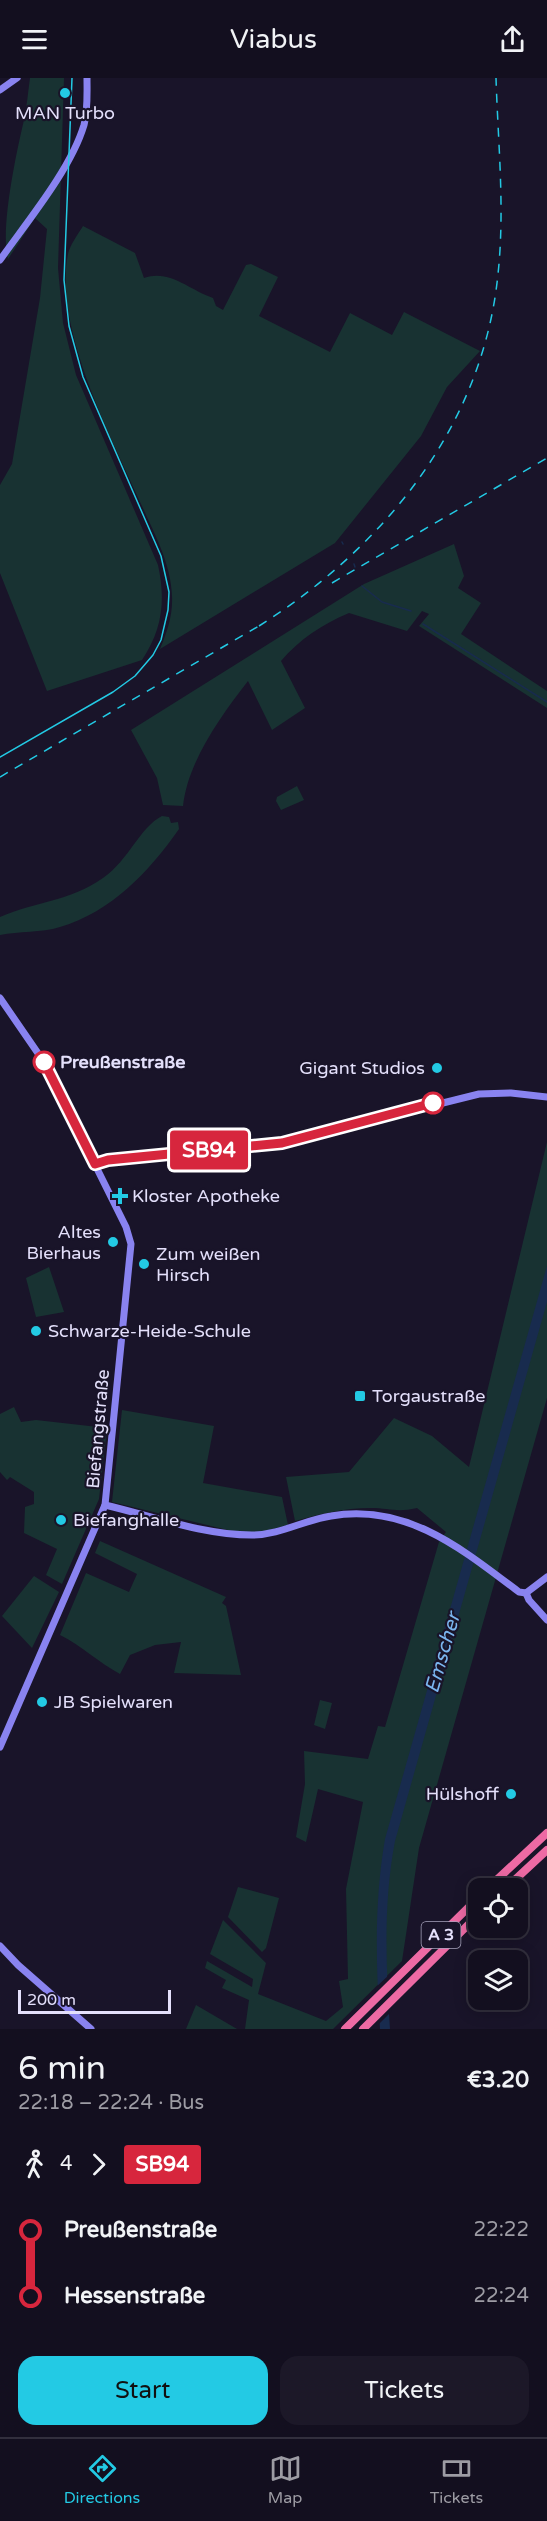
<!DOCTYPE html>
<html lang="en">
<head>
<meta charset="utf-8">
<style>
	body { margin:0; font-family:"Varela Round",sans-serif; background:#1c1828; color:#f1f3f6; height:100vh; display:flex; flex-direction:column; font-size:22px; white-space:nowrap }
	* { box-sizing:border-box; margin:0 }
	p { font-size:20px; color:#9d9ca4 }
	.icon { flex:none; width:33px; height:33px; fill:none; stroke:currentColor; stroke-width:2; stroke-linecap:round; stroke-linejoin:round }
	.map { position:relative; height:1951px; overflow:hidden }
	.drawer { display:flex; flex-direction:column; background:#130f1f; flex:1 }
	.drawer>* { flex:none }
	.badge { padding:0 12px; border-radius:4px; font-size:21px; line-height:39px }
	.fabs { position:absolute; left:468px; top:1800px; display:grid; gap:12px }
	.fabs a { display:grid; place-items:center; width:60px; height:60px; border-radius:12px; background:#130f1f; box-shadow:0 3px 15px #0003,0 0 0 2px #322f3d; font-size:30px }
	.scale { position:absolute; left:18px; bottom:15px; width:153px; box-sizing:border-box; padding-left:6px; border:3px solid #e4e0fb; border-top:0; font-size:16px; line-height:21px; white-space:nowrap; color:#e4e0fb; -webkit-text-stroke:4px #191429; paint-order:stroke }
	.map>.badge { position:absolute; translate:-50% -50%; box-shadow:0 0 0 3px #fff }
	.legs { display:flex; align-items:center; gap:9px; height:66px; padding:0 18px; font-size:20px }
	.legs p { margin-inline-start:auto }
	.summary { display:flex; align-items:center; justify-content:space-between; height:102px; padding:0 18px }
	h1 { font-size:33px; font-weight:600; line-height:45px }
	.action { display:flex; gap:12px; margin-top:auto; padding:12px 18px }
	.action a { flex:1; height:69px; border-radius:18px; background:#23cae4; color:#111; font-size:24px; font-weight:600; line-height:69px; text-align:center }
	.action a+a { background:#1c1828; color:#f1f3f6 }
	ul { padding:0 18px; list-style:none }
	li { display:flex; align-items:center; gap:21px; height:66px; font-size:22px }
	li i { display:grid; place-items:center; width:9px; height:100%; margin:0 8px; background:currentColor }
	li i::after { content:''; width:15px; height:15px; margin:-8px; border:4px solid; border-radius:50%; background:#130f1f }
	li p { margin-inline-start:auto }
	li:first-child i { background:linear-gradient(#0000 50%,currentColor 0) }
	li:last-child i { background:linear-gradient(currentColor 50%,#0000 0) }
	header { display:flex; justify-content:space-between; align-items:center; height:78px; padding:0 18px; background:#130f1f; font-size:27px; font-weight:600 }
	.menu { display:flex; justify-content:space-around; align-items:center; height:84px; border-top:2px solid #322f3d; background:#130f1f; font-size:16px; color:#9d9ca4 }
	.menu a { display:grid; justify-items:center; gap:3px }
	.menu .active { color:#23cae4 }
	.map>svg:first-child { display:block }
	.green { fill:#183232 }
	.water { fill:#182b4e }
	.pier { fill:#191429 }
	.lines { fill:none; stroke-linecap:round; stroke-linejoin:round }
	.stream { stroke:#182b4e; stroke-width:1.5 }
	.secondary { stroke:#8983f0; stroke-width:7 }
	.highway { stroke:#ed6aa4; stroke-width:8 }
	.tram { stroke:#23cae4; stroke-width:1.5 }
	.rail { stroke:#23cae4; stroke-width:1.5; stroke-dasharray:9 8; stroke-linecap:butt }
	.line-1-casing { stroke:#fff; stroke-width:14 }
	.line-1 { stroke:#d7263d; stroke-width:9 }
	.poi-dot { fill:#23cae4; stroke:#191429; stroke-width:2 }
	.stop-1-dot { fill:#fff; stroke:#d7263d; stroke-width:3 }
	.labels { text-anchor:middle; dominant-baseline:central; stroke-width:4.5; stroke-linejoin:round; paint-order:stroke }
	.shield { fill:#191429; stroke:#a7a3bc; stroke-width:1.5 }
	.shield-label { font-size:16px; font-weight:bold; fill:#e4e0fb }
	.poi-label { font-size:18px; fill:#e4e0fb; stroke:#191429; text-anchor:start }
	.stop-label { font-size:18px; font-weight:bold; fill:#e4e0fb; stroke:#191429; text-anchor:start }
	.street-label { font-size:18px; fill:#e4e0fb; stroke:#191429 }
	.water-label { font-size:20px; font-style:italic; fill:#7bb5ef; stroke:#191429 }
</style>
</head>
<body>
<header><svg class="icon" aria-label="menu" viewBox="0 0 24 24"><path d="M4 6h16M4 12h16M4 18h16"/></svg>Viabus<svg class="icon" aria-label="share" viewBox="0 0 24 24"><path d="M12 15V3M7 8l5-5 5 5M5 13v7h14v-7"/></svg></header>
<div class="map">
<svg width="547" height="1951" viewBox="0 0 547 1951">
	<rect width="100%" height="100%" fill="#191429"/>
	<g class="green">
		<path d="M30,0H64L58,190L63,245L76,297L158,487C166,523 162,552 142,582L47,613L0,495V407L12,386L40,220L47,151L35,140L8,181C0,151 16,76 24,42C27,28 28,14 30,0Z"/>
		<path d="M83,148L135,175L144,200C170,191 189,212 213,220L216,228L223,232L246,187L251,186L278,199L259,238L330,274L350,235L392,257L404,234L480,273L447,309L421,358L335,465L160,571C167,554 173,537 172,518C171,486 155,457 142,428C112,361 53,250 68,176C70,167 78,156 83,148Z"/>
		<path d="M454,466L464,498L458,510L481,525L461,556L547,613V630L419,548L429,536L422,533L407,553L349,535C321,547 300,561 281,583L305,630L272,652L248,603C221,638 188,683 183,728L163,727L157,700L131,652L364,506Z"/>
		<path d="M297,708L304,722L281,732L276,723L277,719Z"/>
		<path d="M162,738L169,739L171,745L178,744L179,751C149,794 111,834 60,849C41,855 19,853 0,857V839C37,823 68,824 103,800C129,782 139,750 162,738Z"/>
		<path d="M547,1064V1320L419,1770L402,1883L333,1951H245L249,1922L222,1910L226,1902L205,1890L207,1883L252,1909L253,1901L210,1876L223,1842L266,1885L258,1916L326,1943L343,1929L339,1903L348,1901L346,1811L363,1724L318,1711L306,1764L296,1759L305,1706L304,1673L368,1681L378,1648L385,1649L439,1464L446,1454L417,1430C396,1435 390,1430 370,1430C344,1430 320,1436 295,1443L286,1399L349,1394L394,1340L432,1358L469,1389Z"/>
		<path d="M49,1189L64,1234L36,1239L26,1200Z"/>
		<path d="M14,1329L21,1344L36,1342L107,1350L99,1421L62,1506L46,1497L57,1471L24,1455L25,1429L34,1426V1414L10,1399L7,1402L0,1394V1336Z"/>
		<path d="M122,1332L214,1348L203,1405L282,1419L288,1447L263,1454H236L112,1424Z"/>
		<path d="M100,1463L226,1519L222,1525L226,1528L241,1597L174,1595L181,1564L155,1567L130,1577L120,1596C98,1584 82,1568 60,1557L86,1495L129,1514L137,1496L95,1475Z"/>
		<path d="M34,1498L59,1514L32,1570L2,1538Z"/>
		<path d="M320,1622L332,1625L325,1651L314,1647Z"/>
		<path d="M238,1809L279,1820L266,1870L262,1874L228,1839Z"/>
		<path d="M196,1927L237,1951H186Z"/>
	</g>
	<path class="water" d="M547,1188V1224L395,1763C383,1826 386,1887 390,1951H380C376,1886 374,1825 385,1761Z"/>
	<path class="pier" d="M390,1896L392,1933L377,1948L375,1910Z"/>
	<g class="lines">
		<g class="stream">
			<path d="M342,464L343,466"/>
			<path d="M354,486L355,489"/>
			<path d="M362,508L382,524L411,533"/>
			<path d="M423,546L547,624"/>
		</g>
		<g class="secondary">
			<path d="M0,12L17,0"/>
			<path d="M0,182C27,144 71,91 84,47C88,32 87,15 87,0"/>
			<path d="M0,920L44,984L126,1149L131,1166L105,1427L0,1669"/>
			<path d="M95,1086L107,1082L282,1065L479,1016L511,1015L547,1019"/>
			<path d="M105,1427C152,1438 203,1457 252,1457C280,1457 304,1442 331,1438C407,1425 462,1471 519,1514L526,1515"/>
			<path d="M526,1515L529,1522L547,1542"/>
			<path d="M526,1515L547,1499"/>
			<path d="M0,1868L18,1887L91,1951"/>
		</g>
		<g class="highway">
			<path d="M488,1810L547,1755"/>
			<path d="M506,1810L547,1772"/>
			<path d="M345,1951L478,1820"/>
			<path d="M363,1951L478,1837"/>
		</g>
		<path class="tram" d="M0,679L113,614L135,598L153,577L161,562L168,532L169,514L161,478L83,299L69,248L64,202L72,0"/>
		<g class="rail">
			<path d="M332,505L547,380"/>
			<path d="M259,548C384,469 483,348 498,196C505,131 498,65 496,0"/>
			<path d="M0,699L264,545"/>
		</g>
	</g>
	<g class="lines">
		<defs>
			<path id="line-1" d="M44,984L95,1086L108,1082L282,1065L433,1025"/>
		</defs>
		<use href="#line-1" class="line-1-casing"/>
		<use href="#line-1" class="line-1"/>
	</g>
	<g class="poi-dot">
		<circle cx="65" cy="15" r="6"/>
		<circle cx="437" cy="990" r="6"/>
		<path d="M117 1109h6v6h6v6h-6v6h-6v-6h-6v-6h6z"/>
		<circle cx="113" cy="1164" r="6"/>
		<circle cx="144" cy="1186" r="6"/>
		<circle cx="36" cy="1253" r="6"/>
		<rect x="354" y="1312" width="12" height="12" rx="3"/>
		<circle cx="61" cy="1442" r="6"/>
		<circle cx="42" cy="1624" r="6"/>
		<circle cx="511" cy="1716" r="6"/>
	</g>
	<g class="stop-1-dot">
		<circle cx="44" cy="984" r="10"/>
		<circle cx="433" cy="1025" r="10"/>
	</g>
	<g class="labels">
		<rect class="shield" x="421.5" y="1844" width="39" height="26" rx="4.5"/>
		<g class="shield-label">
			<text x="441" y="1857">A 3</text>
		</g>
		<g class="poi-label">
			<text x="65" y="35" text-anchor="middle">MAN Turbo</text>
			<text x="425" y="990" text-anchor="end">Gigant Studios</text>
			<text x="132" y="1118">Kloster Apotheke</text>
			<text x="101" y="1154" text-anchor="end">Altes<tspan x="101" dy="21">Bierhaus</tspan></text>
			<text x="156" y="1176">Zum weißen<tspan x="156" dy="21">Hirsch</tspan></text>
			<text x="48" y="1253">Schwarze-Heide-Schule</text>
			<text x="372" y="1318">Torgaustraße</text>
			<text x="73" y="1442">Biefanghalle</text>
			<text x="54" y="1624">JB Spielwaren</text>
			<text x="499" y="1716" text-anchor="end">Hülshoff</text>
		</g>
		<g class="stop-label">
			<text x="60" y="984">Preußenstraße</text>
		</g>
		<g class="street-label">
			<text transform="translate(98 1351) rotate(-85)">Biefangstraße</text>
		</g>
		<g class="water-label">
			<text transform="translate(443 1575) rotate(-74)">Emscher</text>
		</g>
	</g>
</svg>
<div class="fabs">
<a><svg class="icon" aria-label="locate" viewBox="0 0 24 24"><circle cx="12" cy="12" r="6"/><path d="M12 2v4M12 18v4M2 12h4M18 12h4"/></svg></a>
<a><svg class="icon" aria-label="layers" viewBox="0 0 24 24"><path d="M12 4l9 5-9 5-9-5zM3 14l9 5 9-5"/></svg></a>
</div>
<div class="scale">200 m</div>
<b class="badge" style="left:209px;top:1072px;background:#d7263d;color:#fff">SB94</b>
</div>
<section class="drawer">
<div class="summary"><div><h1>6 min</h1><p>22:18 – 22:24 · Bus</p></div><b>€3.20</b></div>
<div class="legs"><svg class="icon" aria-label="walk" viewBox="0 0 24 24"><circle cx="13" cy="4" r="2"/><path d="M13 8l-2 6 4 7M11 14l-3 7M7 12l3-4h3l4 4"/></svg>4<svg class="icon" aria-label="forward" viewBox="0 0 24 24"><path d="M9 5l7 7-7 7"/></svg><b class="badge" style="background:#d7263d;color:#fff">SB94</b></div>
<ul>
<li><i style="color:#d7263d"></i><b>Preußenstraße</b><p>22:22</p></li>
<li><i style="color:#d7263d"></i><b>Hessenstraße</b><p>22:24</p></li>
</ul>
<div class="action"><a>Start</a><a>Tickets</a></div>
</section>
<nav class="menu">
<a class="active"><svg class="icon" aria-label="directions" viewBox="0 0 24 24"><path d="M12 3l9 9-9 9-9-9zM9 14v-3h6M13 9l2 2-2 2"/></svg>Directions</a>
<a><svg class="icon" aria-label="map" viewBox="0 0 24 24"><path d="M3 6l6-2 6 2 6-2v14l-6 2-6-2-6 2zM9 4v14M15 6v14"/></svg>Map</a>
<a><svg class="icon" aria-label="tickets" viewBox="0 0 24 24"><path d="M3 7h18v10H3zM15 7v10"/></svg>Tickets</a>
</nav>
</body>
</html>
